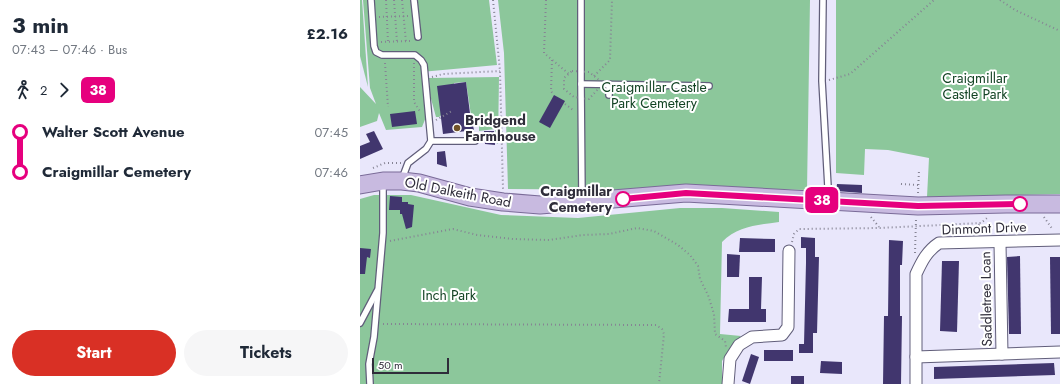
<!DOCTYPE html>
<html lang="en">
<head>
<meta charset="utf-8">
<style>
	body { margin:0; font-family:Jost,sans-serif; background:#f6f6f7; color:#1f2937; height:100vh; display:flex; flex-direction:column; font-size:15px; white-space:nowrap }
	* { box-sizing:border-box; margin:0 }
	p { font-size:13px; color:#747a83 }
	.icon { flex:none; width:22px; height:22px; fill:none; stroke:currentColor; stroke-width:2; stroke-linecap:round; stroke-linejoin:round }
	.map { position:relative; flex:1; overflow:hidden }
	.side { display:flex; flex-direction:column; background:#fff; width:360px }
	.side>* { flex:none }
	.badge { padding:0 8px; border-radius:6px; font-size:14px; line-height:26px }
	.scale { position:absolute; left:12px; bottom:10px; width:77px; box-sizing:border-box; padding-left:4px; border:2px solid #2f2d3a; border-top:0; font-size:11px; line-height:14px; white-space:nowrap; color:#2f2d3a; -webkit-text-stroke:3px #fff; paint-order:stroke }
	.map>.badge { position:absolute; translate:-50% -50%; box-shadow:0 0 0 2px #fff }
	.legs { display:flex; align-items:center; gap:6px; height:44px; padding:0 12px; font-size:13px }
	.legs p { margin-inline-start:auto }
	.summary { display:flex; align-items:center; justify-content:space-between; height:68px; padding:0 12px }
	h1 { font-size:22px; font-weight:700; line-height:30px }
	.button { display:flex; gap:8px; margin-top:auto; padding:8px 12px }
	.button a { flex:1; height:46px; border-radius:24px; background:#d93025; color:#fff; font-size:16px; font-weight:700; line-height:46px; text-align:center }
	.button a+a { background:#f6f6f7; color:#1f2937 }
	ul { padding:0 12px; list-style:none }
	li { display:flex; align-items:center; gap:14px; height:40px; font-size:15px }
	li i { display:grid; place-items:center; width:6px; height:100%; margin:0 5px; background:currentColor }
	li i::after { content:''; width:10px; height:10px; margin:-5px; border:3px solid; border-radius:50%; background:#fff }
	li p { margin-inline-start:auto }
	li:first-child i { background:linear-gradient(#0000 50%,currentColor 0) }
	li:last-child i { background:linear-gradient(currentColor 50%,#0000 0) }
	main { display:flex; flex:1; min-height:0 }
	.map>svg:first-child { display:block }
	.green { fill:#8cc79b }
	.building { fill:#41366e }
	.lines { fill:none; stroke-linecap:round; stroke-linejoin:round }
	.service-casing { stroke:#615e7a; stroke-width:8 }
	.minor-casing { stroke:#615e7a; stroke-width:13 }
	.primary-casing { stroke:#7a6b98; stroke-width:19 }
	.path { stroke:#868494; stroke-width:2; stroke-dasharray:1 3; stroke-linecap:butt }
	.service { stroke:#fff; stroke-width:5.5 }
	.minor { stroke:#fff; stroke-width:11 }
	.primary { stroke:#c8bae0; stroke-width:17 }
	.line-1-casing { stroke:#fff; stroke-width:9 }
	.line-1 { stroke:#e6007e; stroke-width:6 }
	.poi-dot { fill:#715328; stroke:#fff; stroke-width:1.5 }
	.stop-1-dot { fill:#fff; stroke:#e6007e; stroke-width:2 }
	.labels { text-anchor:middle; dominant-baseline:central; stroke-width:4; stroke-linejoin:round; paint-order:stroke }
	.park-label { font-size:14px; fill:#134324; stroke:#fff }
	.poi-label { font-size:14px; font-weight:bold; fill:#2f2d3a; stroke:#fff; text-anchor:start }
	.stop-label { font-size:14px; font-weight:bold; fill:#2f2d3a; stroke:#fff; text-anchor:end }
	.street-label { font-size:14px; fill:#2f2d3a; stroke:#fff }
</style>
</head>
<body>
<main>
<section class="side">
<div class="summary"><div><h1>3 min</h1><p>07:43 – 07:46 · Bus</p></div><b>£2.16</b></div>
<div class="legs"><svg class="icon" aria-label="walk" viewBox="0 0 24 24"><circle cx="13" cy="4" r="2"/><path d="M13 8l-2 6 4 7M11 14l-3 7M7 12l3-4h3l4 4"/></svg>2<svg class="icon" aria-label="forward" viewBox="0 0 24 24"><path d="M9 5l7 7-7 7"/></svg><b class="badge" style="background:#e6007e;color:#fff">38</b></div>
<ul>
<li><i style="color:#e6007e"></i><b>Walter Scott Avenue</b><p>07:45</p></li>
<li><i style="color:#e6007e"></i><b>Craigmillar Cemetery</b><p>07:46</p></li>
</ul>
<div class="button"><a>Start</a><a>Tickets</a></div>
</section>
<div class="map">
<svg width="700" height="384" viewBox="0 0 700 384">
	<rect width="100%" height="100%" fill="#e9e7fb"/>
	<g class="green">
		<path d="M0,0H2L8,87L0,56Z"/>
		<path d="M3,0H129L137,65L61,72L66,117L62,127L26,130L19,113L17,121L0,127V87L16,104L10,88Z"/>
		<path d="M138,0H450L447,190L327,187L293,190L148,189L144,53Z"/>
		<path d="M476,0H700V194L567,197L569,158L528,150L505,149L504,175L476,173Z"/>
		<path d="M139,77L138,143L137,144L135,129L119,131V124L111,115L106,82L94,83C92,95 89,110 79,117H76L70,95L69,78Z"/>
		<path d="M14,195H51L141,215L218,218L320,208H362L419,212V222C398,225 378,226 362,242L360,334L381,336L372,345L362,361V384H0V199Z"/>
	</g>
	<g class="building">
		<path d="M106,82L111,121H112L114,130L83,134L77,86Z"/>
		<path d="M194,95L205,101L190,128L179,122Z"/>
		<path d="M55,111L57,124L32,127L30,114Z"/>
		<path d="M14,131L23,149L0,159V146L10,142L6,134Z"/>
		<path d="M124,131H134L135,145L125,144Z"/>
		<path d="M85,151L87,167L77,164V152Z"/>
		<path d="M477,184L502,185V193L476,191Z"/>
		<path d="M30,196L42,197V202H48V204L54,205L52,227L46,229L42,214H40V210H29Z"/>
		<path d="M441,237L455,238V257H459L457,333H453V353H439V344H444L446,263V248H441Z"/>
		<path d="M380,238L415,239V252H379Z"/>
		<path d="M529,240L543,241L542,265H540V316H542L541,384H523L524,316H528Z"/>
		<path d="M0,248L11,249L10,258L7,257L5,274H0Z"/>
		<path d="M367,254L380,255L379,277H367Z"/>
		<path d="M660,256L661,334H649L647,257Z"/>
		<path d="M690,257H700V334H691Z"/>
		<path d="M582,261H599L597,332L580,331Z"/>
		<path d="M389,277H402L401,309H406V322H368L369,309H389Z"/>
		<rect x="404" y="350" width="29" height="11"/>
		<path d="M391,354L399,357L390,384L382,381Z"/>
		<path d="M461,361L482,362V374L460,373Z"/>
		<path d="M694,363L695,375L574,379V367Z"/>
		<rect x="431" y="376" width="13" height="8"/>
	</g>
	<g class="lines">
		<defs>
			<g id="service">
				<path d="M11,0L14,46L16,52L22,55H55L61,60L64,65L71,141L66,149L48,163L42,179"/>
				<path d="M54,0L58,37"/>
				<path d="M221,0V84L222,200"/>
				<path d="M463,0L462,81L468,187L467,198"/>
				<path d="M221,84L349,86"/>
				<path d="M249,95V84"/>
				<path d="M71,141H115"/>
				<path d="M0,323L17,291"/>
				<path d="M10,384L9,364L14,337L23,233V183"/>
			</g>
			<g id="minor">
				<path d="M640,243L642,354"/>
				<path d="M556,357L700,352"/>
				<path d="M368,384L370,359L379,345L392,337L422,335L428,327L429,251"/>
				<path d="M556,384V274C562,261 567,251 579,243L700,240"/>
			</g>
			<path id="primary" d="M0,185L23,181H42L59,183L110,197L143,202L180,205L326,193L558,206L646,204H700"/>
		</defs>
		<use href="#service" class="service-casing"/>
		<use href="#minor" class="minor-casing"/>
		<use href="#primary" class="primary-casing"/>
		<g class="path">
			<path d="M26,0L28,42"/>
			<path d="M34,0L37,42"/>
			<path d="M42,0L46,42"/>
			<path d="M133,0L140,71L143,189"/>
			<path d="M186,0L184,53L209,74"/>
			<path d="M640,0L655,10L700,31"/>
			<path d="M19,17L48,16"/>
			<path d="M21,42L52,41"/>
			<path d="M192,60L191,91L193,94"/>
			<path d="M25,63L28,107"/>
			<path d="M54,63V102L61,113"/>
			<path d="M212,71L229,72L239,80L238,89L229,99L214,97L204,89V78Z"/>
			<path d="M234,76L250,60L252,0"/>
			<path d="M72,77L83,74L140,71"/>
			<path d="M469,80L490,74L574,0"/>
			<path d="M205,104L213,110"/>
			<path d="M76,120L92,111"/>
			<path d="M13,168L25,163H41"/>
			<path d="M541,184L559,185"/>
			<path d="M558,193L559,170"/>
			<path d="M511,217L519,227"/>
			<path d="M684,217L693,230"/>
			<path d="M609,232L620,224"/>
			<path d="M30,241L93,229L117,235L153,239L189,240L223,235L249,234L277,228L294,231L318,245L330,255L338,266L340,279L348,295L354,314L355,334L365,341L366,347"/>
			<path d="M432,242L434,234L439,229L520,228L621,223L627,218"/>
			<path d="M555,253L556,219"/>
			<path d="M23,324L296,325L302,329L304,334L299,384"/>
		</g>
		<use href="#service" class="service"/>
		<use href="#minor" class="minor"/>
		<use href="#primary" class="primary"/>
	</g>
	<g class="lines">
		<defs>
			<path id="line-1" d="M263,199L326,193L558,206L660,204"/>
		</defs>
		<use href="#line-1" class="line-1-casing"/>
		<use href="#line-1" class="line-1"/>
	</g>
	<circle class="poi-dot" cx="97" cy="128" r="4"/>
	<g class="stop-1-dot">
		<circle cx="263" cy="199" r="7"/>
		<circle cx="660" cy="204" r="7"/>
	</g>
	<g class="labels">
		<g class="park-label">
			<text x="615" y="78">Craigmillar<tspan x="615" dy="16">Castle Park</tspan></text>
			<text x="294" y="87">Craigmillar Castle<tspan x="294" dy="16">Park Cemetery</tspan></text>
			<text x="89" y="295">Inch Park</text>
		</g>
		<g class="poi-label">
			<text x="105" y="120">Bridgend<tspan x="105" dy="16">Farmhouse</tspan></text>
		</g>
		<g class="stop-label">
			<text x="252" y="191">Craigmillar<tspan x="252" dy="16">Cemetery</tspan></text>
		</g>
		<g class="street-label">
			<text transform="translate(98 192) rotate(11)">Old Dalkeith Road</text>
			<text transform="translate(624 228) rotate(-2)">Dinmont Drive</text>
			<text transform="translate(626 299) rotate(-91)">Saddletree Loan</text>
		</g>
	</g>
</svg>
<div class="scale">50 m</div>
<b class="badge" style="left:462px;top:200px;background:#e6007e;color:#fff">38</b>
</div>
</main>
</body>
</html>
